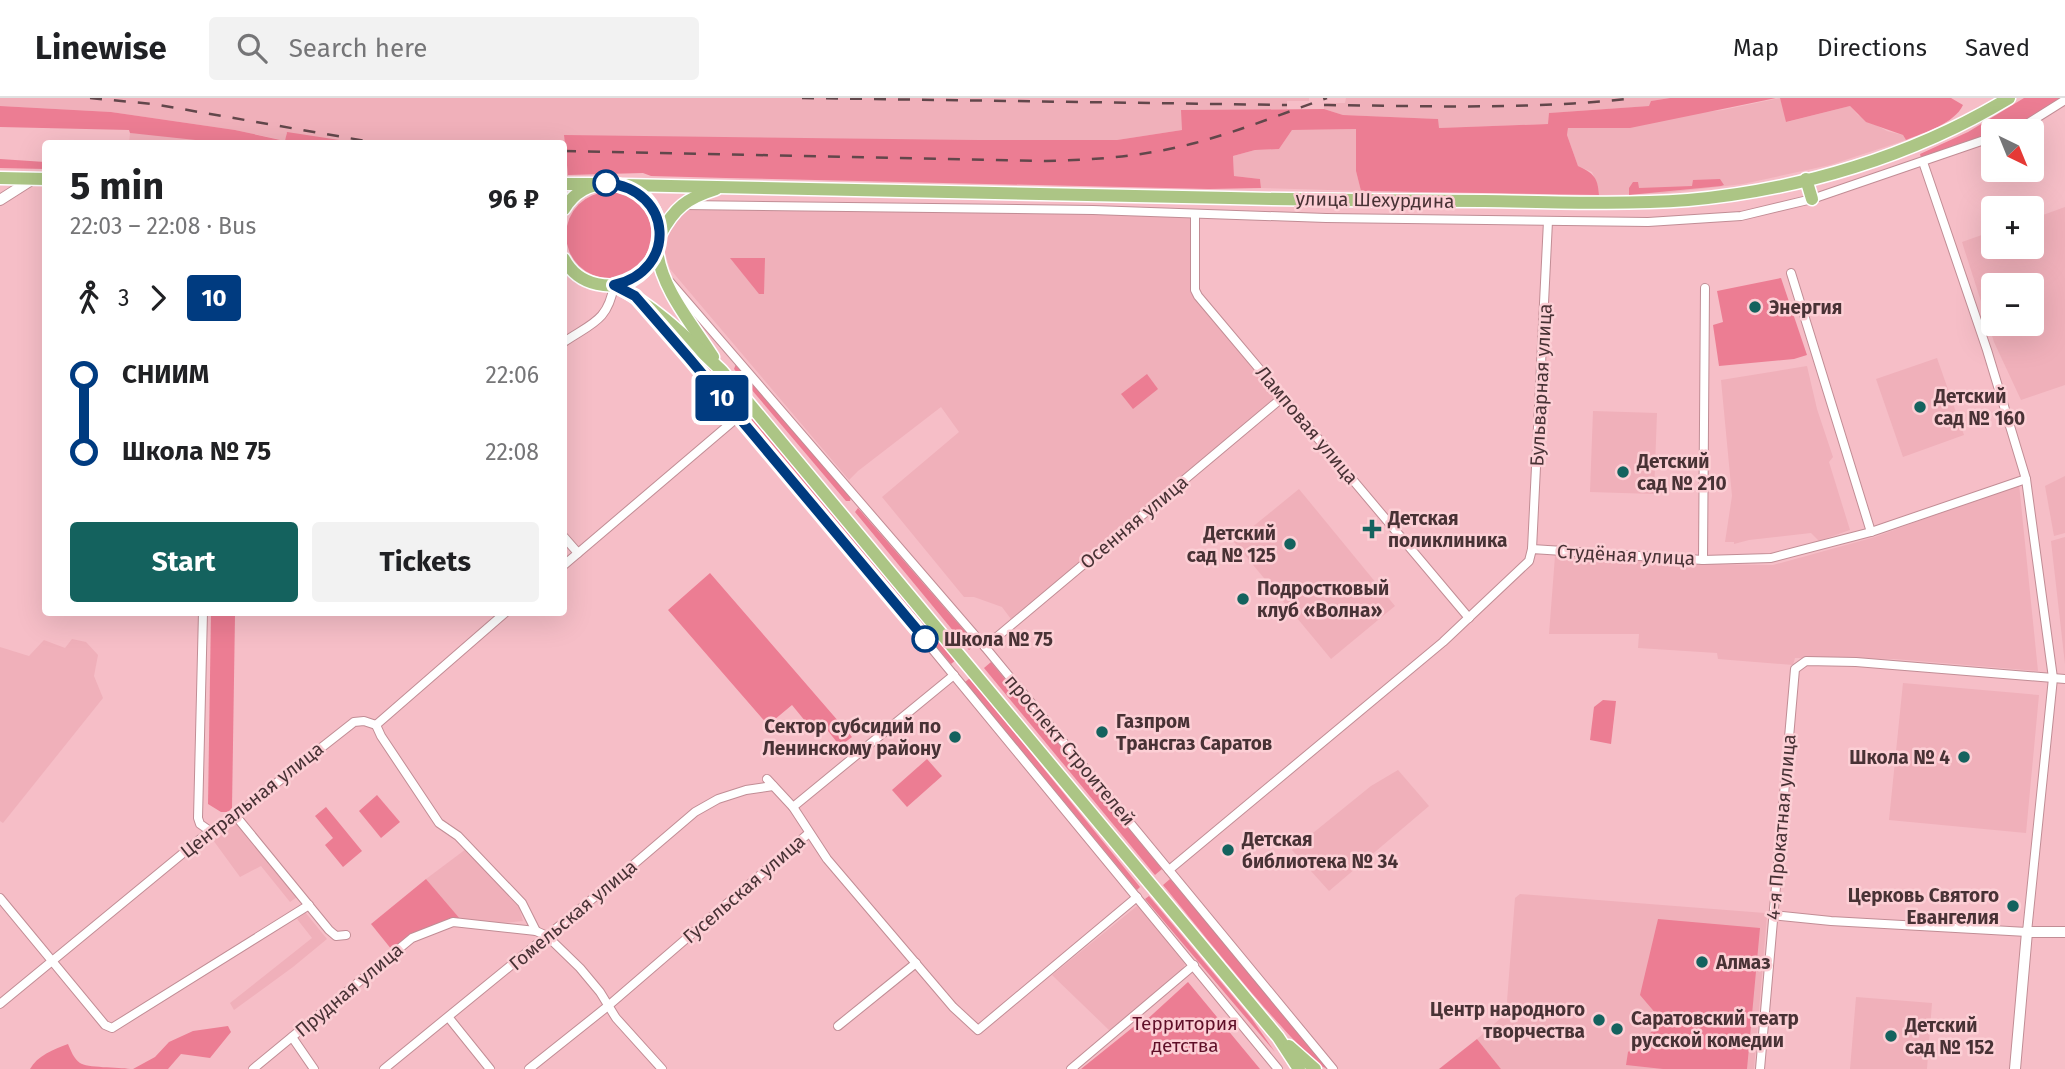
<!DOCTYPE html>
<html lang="en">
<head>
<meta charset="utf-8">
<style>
	body { margin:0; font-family:"Fira Sans",sans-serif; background:#f2f2f2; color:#202124; height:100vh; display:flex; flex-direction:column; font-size:26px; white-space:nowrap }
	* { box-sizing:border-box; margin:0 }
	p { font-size:23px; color:#757577 }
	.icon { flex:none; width:38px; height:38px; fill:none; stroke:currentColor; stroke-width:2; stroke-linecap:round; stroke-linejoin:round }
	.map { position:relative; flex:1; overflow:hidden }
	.panel { position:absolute; left:42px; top:42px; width:525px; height:476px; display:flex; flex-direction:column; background:#fff; border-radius:7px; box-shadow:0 7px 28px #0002 }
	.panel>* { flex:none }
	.badge { padding:0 14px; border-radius:5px; font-size:24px; line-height:46px }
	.needle { width:46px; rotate:137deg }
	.fabs { position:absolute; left:1981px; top:21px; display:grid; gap:14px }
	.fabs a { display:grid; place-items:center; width:63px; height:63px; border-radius:7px; background:#fff; box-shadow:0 7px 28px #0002; font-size:35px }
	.map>.badge { position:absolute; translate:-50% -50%; box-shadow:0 0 0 4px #fff }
	.legs { display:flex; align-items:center; gap:10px; height:77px; padding:0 28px; font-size:23px }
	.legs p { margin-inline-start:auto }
	.overview { display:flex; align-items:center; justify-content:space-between; height:119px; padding:0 28px }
	h1 { font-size:38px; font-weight:700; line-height:52px }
	.action { display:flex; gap:14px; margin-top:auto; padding:14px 28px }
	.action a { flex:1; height:80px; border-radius:7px; background:#14625e; color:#fff; font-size:28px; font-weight:700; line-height:80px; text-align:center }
	.action a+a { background:#f2f2f2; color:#202124 }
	ul { padding:0 28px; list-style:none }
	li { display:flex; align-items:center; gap:24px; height:77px; font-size:26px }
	li i { display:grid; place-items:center; width:10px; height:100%; margin:0 9px; background:currentColor }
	li i::after { content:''; width:18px; height:18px; margin:-9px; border:5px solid; border-radius:50%; background:#fff }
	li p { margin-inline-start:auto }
	li:first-child i { background:linear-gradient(#0000 50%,currentColor 0) }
	li:last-child i { background:linear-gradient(currentColor 50%,#0000 0) }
	header { display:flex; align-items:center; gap:42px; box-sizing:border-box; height:98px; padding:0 35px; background:#fff; border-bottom:2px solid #e0e0e0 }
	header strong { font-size:33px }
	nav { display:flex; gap:38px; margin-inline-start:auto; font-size:24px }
	.search { width:490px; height:63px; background:#f2f2f2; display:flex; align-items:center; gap:18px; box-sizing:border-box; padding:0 24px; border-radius:7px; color:#757577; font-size:26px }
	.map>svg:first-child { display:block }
	.built { fill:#f0b0ba; fill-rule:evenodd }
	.green { fill:#ec7d93 }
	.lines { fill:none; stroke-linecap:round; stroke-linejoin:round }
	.minor-casing { stroke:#c18d95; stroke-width:10 }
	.tertiary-casing { stroke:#c18d95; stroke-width:12 }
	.primary-casing { stroke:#fff; stroke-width:15 }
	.minor { stroke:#fff; stroke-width:8 }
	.tertiary { stroke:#fff; stroke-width:10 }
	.primary { stroke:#acc585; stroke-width:12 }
	.rail { stroke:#62474b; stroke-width:2.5; stroke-dasharray:12 12; stroke-linecap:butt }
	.line-1-casing { stroke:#fff; stroke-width:16 }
	.line-1 { stroke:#003b80; stroke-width:10 }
	.stop-1-dot { fill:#fff; stroke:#003b80; stroke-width:3.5 }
	.poi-dot { fill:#14625e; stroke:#fccfd5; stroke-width:2.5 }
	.labels { text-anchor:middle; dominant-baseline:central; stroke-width:5; stroke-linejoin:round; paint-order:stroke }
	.street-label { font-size:19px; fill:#483235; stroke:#fccfd5 }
	.poi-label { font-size:19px; font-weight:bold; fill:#483235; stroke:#fccfd5; text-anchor:start }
	.stop-label { font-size:19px; font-weight:bold; fill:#483235; stroke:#fccfd5; text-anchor:start }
	.park-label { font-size:19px; fill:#5f0f28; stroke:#fccfd5 }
</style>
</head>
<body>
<header>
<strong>Linewise</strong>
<div class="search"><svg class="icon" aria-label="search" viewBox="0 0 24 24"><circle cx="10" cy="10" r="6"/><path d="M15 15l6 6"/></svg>Search here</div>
<nav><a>Map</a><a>Directions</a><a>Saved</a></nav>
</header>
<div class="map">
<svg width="2065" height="971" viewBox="0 0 2065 971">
	<rect width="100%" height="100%" fill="#f6bec7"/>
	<g class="built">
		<path d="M0,0H1309V3H1287V11L1182,12V32L1117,42H978L564,38L568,77L564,78V46H359L286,35V43L235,32L111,14L0,8Z"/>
		<path d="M1346,0H1670L1651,3L1650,8L1549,15V26L1438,30V21L1343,17L1324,11V5H1345Z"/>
		<path d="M1780,0L1787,24L1850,8L1858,17L1887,33L1903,37L1906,42L1830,67L1743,86L1665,95L1599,97L1598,88L1592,74L1578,68L1567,37L1568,30L1723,12Z"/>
		<path d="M1357,31L1356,73L1361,93L1261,90L1260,81L1234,78L1233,58L1255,52L1279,51L1292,32Z"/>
		<path d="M130,35L172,38L233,45L129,46Z"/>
		<path d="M2065,109V287L2021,302L1994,244L1962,144L1993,133V149H2032V121ZM1993,187H2032V226H1993Z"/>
		<path d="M688,112L1184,116L1190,119L1192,127L1190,191L1273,292L1275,300L1169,391L1011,521L1002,509L974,499H964L882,399L959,334L941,309L858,373L849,382L670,171L665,154L668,137L682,116Z"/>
		<path d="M1937,260L1964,337L1903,359L1876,281Z"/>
		<path d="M1807,268L1817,311L1833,359L1829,364L1850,432L1819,443L1811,435L1749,442L1734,446V444H1725L1732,398L1721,282Z"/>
		<path d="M1593,313L1657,315L1654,396L1590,394Z"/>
		<path d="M2065,378V435L2054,438L2045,388Z"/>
		<path d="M2019,386L2038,573L1894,561L1795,560L1793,567L1718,561L1717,555L1638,550L1639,536H1549L1555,458L1703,466L1773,467L1875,439Z"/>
		<path d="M1299,391L1395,508L1331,561L1234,444Z"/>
		<path d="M2065,439V566L2051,443Z"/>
		<path d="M72,541L86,544L98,557L94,578L103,600L3,725L0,723V549L29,558L44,542L65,550Z"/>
		<path d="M1903,585L2039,597L2026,735L1889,722Z"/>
		<path d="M1398,672L1429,708L1329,793L1292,752L1371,688Z"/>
		<path d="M238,724L297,799L290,804L261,768L240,779L213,742Z"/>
		<path d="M466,751L519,809L523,823L502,825L461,822L426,781Z"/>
		<path d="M1520,796L1765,815L1767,818L1754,971H1501L1477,941L1509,913L1507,903L1515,800Z"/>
		<path d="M1137,808L1141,811L1185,866L1180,876L1113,931L1109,932L1052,877Z"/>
		<path d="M305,814L327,841L293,869L234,912L230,905L312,840L297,821Z"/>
		<path d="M1856,899L1932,905L1927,971H1850Z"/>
	</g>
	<g class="green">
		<path d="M1670,0H1776L1630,30H1568L1567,37L1578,68C1593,75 1598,79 1599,97L1361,93L1356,73V31L1292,32L1279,51L1255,52L1233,58L1234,78L1260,81L1261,90L1209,91L726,80L651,78L643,75L568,77L564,37L978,42H1117L1182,32L1181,12L1324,11L1343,17L1438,21L1439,30L1548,26L1549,15L1649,8L1651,3Z"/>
		<path d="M1780,0H1951L1963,7C1954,26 1925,34 1906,42L1903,37L1866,24L1850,8L1786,24Z"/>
		<path d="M2024,0H2062L2026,22L1921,60L1920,56L1968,34Z"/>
		<path d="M0,8L111,14L235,32L285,43L287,34L359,45L233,46L130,35L129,32L0,29Z"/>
		<path d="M0,61L45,64V71L0,70Z"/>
		<path d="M1720,81L1724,87L1721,88L1629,97V90L1633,84H1638L1639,90L1692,88L1693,82Z"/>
		<circle cx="609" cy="137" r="43"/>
		<path d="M730,160H765L764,196H759Z"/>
		<path d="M1781,180L1807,257L1794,261L1719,268L1713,227L1723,224L1717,193Z"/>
		<path d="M694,254L720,282L956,562L951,566L692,257Z"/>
		<path d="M736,266L851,399L850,403H846L734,271Z"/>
		<path d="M1147,276L1158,291L1133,311L1121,296Z"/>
		<path d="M858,410L976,546L969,552L855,414Z"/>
		<path d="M710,475L852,639L840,648L820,623L810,629L792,607L768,627L668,512Z"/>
		<path d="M211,515L235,517L232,710L228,714H221L208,706Z"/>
		<path d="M991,564L1162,771L1155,777L984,570Z"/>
		<path d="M970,580L1140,789L1137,792L965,584Z"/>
		<path d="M1603,602L1616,603L1611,646L1590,642L1594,609Z"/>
		<path d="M927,661L942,678L907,709L892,692Z"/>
		<path d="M377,697L400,724L381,740L359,713Z"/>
		<path d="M326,709L362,753L343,769L325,747L333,740L315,718Z"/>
		<path d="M426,781L461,822L392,852L371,826Z"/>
		<path d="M1170,781L1287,918L1328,971C1307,968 1185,813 1163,787Z"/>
		<path d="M1149,798L1252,921L1275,954L1145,801Z"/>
		<path d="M1658,821L1760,830L1747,971H1663L1626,967L1628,954L1663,924L1640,897Z"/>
		<path d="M1188,884L1260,971H1081L1137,926H1142Z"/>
		<path d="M228,928L231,934L210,960L181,956L168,971H133L155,959L169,944L193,933Z"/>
		<path d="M1477,941L1501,971H1439Z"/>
		<path d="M68,946C71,953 74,961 80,965C86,970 119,969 130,971H30C37,958 54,951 68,946Z"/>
	</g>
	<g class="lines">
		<defs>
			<g id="minor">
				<path d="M2008,33L2027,26L2065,2"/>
				<path d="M684,107L1093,112L1326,120L1648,124L1741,118L1812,101L1993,39"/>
				<path d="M1195,117V192L1198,198L1469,520"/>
				<path d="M1791,175L1871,434"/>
				<path d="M670,184L985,549L1333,971"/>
				<path d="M648,214L924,541L1278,971"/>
				<path d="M564,244C592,225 608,223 614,187"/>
				<path d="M564,439L578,455"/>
				<path d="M1532,451L1548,123"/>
				<path d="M1703,462L1705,190"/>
				<path d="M564,467L738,319"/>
				<path d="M203,514L198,720L200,726L210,733"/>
				<path d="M985,549L1283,299"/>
				<path d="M376,627L381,638L439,725L458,738L522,805L536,833L547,838L580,870L600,894L616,920L662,971"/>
				<path d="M376,627L506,514"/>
				<path d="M767,681L793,709L827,761L953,909L978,932L1137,799"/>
				<path d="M793,709L954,577"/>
				<path d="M235,717L329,832L336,838L346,837"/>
				<path d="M1169,772L1443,544L1529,463L1532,451L1703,462L1771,460L1871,434L2026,381"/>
				<path d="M0,800L105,927L112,930L309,807"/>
				<path d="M1772,817L1831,823L2027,834L2053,580L2026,381L1987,252L1923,64"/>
				<path d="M0,906L210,733L218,731L354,624L364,623L376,627"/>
				<path d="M449,920L490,971"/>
				<path d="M838,928L916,865"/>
				<path d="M292,939L314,971"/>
				<path d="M253,971L412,840L453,824L536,833"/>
				<path d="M384,971L613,784L695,714L718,701L746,692L773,688"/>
				<path d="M529,971L608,908L809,735"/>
				<path d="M1071,971L1194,867"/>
				<path d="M1760,971L1795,571L1806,563L1856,564L2065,581"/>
			</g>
			<g id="tertiary">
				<path d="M0,102L33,81"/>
				<path d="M2015,971L2027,834H2065"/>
			</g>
			<g id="primary">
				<path d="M0,80L46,81"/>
				<path d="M1806,81L1812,101"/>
				<path d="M564,86H593"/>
				<path d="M623,87C825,91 1027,96 1230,100C1314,102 1399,103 1484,103C1552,104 1620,107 1688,102C1800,92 1913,58 2009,0"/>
				<path d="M564,111C575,93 592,84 613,86C685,92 666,201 597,186C583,183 571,174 564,161"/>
				<path d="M660,137C674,110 687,100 716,91"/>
				<path d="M657,152C661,191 693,227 713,259"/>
				<path d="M614,187C655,208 688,241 722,273L1278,939L1299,971"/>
				<path d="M1289,948L1315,971"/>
			</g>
		</defs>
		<use href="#minor" class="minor-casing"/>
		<use href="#tertiary" class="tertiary-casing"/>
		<use href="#primary" class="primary-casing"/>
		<use href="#minor" class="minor"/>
		<use href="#tertiary" class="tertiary"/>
		<use href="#primary" class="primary"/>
		<g class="rail">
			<path d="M90,0L153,6L383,46"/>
			<path d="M802,0L1287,7"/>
			<path d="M1324,7C1428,8 1532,12 1635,0"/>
			<path d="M564,53L1046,63C1097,62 1146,58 1195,45C1240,33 1284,15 1327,0"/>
		</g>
	</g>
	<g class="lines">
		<defs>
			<path id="line-1" d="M606,85C674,91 678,173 614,187L635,198L689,260L925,541"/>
		</defs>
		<use href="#line-1" class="line-1-casing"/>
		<use href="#line-1" class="line-1"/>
	</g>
	<g class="stop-1-dot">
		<circle cx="606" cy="85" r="12"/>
		<circle cx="925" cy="541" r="12"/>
	</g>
	<g class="poi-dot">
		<circle cx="1755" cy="209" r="7"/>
		<circle cx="1920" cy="309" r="7"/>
		<circle cx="1623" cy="374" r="7"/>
		<path d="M1368.5 420.5h7v7h7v7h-7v7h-7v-7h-7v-7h7z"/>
		<circle cx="1290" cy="446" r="7"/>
		<circle cx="1243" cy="501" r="7"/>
		<circle cx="1102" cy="634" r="7"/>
		<circle cx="955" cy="639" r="7"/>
		<circle cx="1964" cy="659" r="7"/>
		<circle cx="1228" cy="752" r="7"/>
		<circle cx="2013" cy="808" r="7"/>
		<circle cx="1702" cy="864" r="7"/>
		<circle cx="1599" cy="922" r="7"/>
		<circle cx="1617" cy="931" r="7"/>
		<circle cx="1891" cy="938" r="7"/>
	</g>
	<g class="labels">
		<g class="street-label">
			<text transform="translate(1375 102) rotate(1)">улица Шехурдина</text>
			<text transform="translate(1541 287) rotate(-87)">Бульварная улица</text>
			<text transform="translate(1307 327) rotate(50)">Ламповая улица</text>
			<text transform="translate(1134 424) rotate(-40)">Осенняя улица</text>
			<text transform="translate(1626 457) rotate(3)">Студёная улица</text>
			<text transform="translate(1070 652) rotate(50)">проспект Строителей</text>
			<text transform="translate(252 702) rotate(-38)">Центральная улица</text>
			<text transform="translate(1781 729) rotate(-85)">4-я Прокатная улица</text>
			<text transform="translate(744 791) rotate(-41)">Гусельская улица</text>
			<text transform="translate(573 817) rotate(-40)">Гомельская улица</text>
			<text transform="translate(349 892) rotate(-40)">Прудная улица</text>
		</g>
		<g class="poi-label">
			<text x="1769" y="209">Энергия</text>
			<text x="1934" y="298">Детский<tspan x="1934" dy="22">сад № 160</tspan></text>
			<text x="1637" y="363">Детский<tspan x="1637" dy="22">сад № 210</tspan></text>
			<text x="1388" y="420">Детская<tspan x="1388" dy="22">поликлиника</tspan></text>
			<text x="1276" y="435" text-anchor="end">Детский<tspan x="1276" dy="22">сад № 125</tspan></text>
			<text x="1257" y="490">Подростковый<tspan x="1257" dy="22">клуб «Волна»</tspan></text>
			<text x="1116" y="623">Газпром<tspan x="1116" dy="22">Трансгаз Саратов</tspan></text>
			<text x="941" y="628" text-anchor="end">Сектор субсидий по<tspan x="941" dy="22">Ленинскому району</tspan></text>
			<text x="1950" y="659" text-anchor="end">Школа № 4</text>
			<text x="1242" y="741">Детская<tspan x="1242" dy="22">библиотека № 34</tspan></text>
			<text x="1999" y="797" text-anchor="end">Церковь Святого<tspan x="1999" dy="22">Евангелия</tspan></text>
			<text x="1716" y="864">Алмаз</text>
			<text x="1585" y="911" text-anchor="end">Центр народного<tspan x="1585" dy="22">творчества</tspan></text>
			<text x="1631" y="920">Саратовский театр<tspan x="1631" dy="22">русской комедии</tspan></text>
			<text x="1905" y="927">Детский<tspan x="1905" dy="22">сад № 152</tspan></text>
		</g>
		<g class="stop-label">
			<text x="944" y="541">Школа № 75</text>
		</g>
		<g class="park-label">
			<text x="1185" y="925">Территория<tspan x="1185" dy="22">детства</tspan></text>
		</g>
	</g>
</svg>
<div class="fabs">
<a><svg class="needle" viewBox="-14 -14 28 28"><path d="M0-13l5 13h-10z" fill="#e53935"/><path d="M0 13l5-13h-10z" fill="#757577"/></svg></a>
<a>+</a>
<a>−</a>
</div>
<b class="badge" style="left:722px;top:300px;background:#003b80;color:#fff">10</b>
<section class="panel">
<div class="overview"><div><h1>5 min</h1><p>22:03 – 22:08 · Bus</p></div><b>96 ₽</b></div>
<div class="legs"><svg class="icon" aria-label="walk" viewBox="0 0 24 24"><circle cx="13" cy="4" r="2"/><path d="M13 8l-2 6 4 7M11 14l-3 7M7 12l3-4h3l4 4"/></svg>3<svg class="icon" aria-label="forward" viewBox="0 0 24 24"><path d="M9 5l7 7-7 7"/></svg><b class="badge" style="background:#003b80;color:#fff">10</b></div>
<ul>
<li><i style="color:#003b80"></i><b>СНИИМ</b><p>22:06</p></li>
<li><i style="color:#003b80"></i><b>Школа № 75</b><p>22:08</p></li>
</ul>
<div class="action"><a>Start</a><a>Tickets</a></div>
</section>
</div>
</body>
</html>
